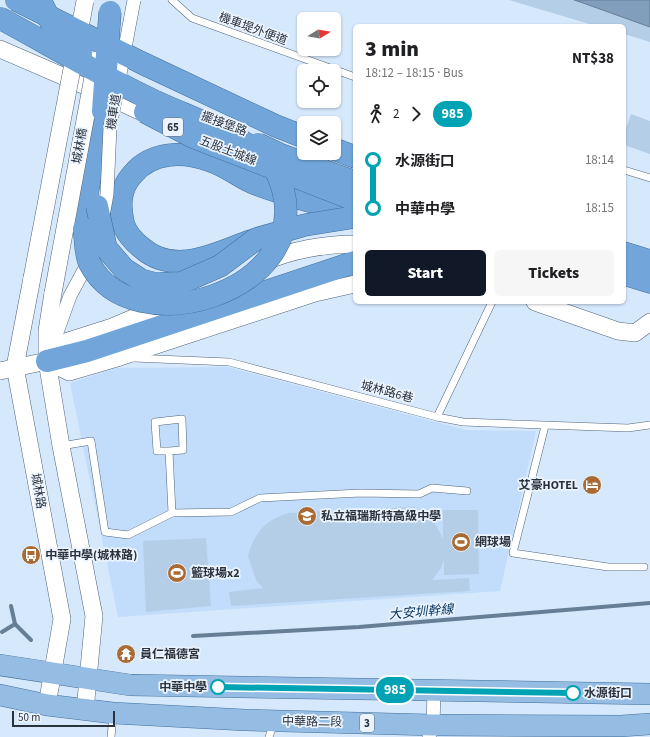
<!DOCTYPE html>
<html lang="en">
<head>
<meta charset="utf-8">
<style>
	body { margin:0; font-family:"Source Sans 3","Noto Sans TC",sans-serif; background:#f6f6f6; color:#202124; height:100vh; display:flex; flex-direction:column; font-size:15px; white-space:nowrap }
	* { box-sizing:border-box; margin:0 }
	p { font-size:13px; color:#757577 }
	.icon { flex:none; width:22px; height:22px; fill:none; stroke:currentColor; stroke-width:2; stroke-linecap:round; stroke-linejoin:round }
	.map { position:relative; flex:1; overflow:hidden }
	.details { position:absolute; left:353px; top:24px; width:273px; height:280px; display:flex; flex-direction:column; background:#fff; border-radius:6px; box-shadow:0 1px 3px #0004 }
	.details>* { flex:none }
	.badge { padding:0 8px; border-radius:13px; font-size:14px; line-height:26px }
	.needle { width:26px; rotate:79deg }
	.controls { position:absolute; left:297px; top:12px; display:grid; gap:8px }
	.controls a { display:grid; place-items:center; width:44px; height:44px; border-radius:6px; background:#fff; box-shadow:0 1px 3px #0004; font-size:20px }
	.scale { position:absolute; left:12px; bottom:10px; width:103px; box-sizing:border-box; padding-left:4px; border:2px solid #2a323c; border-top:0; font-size:11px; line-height:14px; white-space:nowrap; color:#2a323c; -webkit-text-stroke:3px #ebf4fe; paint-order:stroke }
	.map>.badge { position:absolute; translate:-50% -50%; box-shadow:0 0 0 2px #fff }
	.legs { display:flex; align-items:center; gap:6px; height:44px; padding:0 12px; font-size:13px }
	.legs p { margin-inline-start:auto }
	.overview { display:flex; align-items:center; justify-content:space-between; height:68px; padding:0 12px }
	h1 { font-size:22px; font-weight:800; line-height:30px }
	.primary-button { display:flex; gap:8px; margin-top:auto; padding:8px 12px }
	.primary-button a { flex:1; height:46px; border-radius:6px; background:#111827; color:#fff; font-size:16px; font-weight:800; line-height:46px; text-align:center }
	.primary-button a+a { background:#f6f6f6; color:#202124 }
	ul { padding:0 12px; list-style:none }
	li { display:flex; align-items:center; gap:14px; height:48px; font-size:15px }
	li i { display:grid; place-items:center; width:6px; height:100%; margin:0 5px; background:currentColor }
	li i::after { content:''; width:10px; height:10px; margin:-5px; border:3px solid; border-radius:50%; background:#fff }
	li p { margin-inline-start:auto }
	li:first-child i { background:linear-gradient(#0000 50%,currentColor 0) }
	li:last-child i { background:linear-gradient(currentColor 50%,#0000 0) }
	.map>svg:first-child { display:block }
	.built { fill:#c1ddfb }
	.green { fill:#b5cee8 }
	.water { fill:#819ebc; stroke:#677e96 }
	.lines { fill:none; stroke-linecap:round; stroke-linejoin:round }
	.stream { stroke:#677e96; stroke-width:4 }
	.service-casing { stroke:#516479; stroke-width:8 }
	.minor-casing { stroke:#516479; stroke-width:14 }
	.tertiary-casing { stroke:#516479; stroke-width:18 }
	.primary-casing { stroke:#416f9d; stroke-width:22 }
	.trunk-casing { stroke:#416f9d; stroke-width:23 }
	.service { stroke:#fff; stroke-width:7 }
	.minor { stroke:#fff; stroke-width:13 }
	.tertiary { stroke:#fff; stroke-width:17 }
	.primary { stroke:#95bce3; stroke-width:21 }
	.trunk { stroke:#72a6da; stroke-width:22 }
	.minor-bridge-casing { stroke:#516479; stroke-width:14; stroke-linecap:butt }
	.tertiary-bridge-casing { stroke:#516479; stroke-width:18; stroke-linecap:butt }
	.trunk-bridge-casing { stroke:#416f9d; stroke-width:23; stroke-linecap:butt }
	.minor-bridge { stroke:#fff; stroke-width:13 }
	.tertiary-bridge { stroke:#fff; stroke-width:17 }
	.trunk-bridge { stroke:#72a6da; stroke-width:22 }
	.line-1-casing { stroke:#fff; stroke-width:9 }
	.line-1 { stroke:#00a3b4; stroke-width:6 }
	.stop-1-dot { fill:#fff; stroke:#00a3b4; stroke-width:2 }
	.labels { text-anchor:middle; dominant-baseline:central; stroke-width:3.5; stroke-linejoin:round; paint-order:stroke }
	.shield { fill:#ebf4fe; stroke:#646c76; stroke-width:1 }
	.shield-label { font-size:11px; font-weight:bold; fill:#2a323c }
	.street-label { font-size:12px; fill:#2a323c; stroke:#ebf4fe }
	.poi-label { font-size:12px; font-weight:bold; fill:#2a323c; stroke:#ebf4fe; text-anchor:start }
	.stop-label { font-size:12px; font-weight:bold; fill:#2a323c; stroke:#ebf4fe; text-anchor:end }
	.water-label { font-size:13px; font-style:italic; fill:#0d3a63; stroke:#ebf4fe }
</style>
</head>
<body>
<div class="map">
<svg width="650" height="737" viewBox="0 0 650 737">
	<rect width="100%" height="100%" fill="#d6e8fc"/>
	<path class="built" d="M228,367L466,430L536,431L500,591L118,617L70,383L116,368Z"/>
	<g class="green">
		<path d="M509,0H650V42L624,34V26H596Z"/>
		<path d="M631,114L650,121V154L624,145V134Z"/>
		<path d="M414,507L432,517L443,539V510H478L479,574L444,575V560L441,568L432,580L469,578L470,591L231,606L229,592L263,588L256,580L248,556C254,533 266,519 289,513Z"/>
		<path d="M206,538L211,606L146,612L143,541Z"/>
	</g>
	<path class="water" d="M574,0H650V27L583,3Z"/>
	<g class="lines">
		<g class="stream">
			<path d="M11,606L15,624L31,640"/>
			<path d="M2,632L15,624"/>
			<path d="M193,636L359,627L650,603"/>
		</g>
		<defs>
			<g id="service">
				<path d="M172,0L192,18L355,77"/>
				<path d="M624,170L650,178"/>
				<path d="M134,358L229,362L437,417L463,422L628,428L650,425"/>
				<path d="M437,417L492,302"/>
				<path d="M545,426L513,553L608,567H644"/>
				<path d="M61,446L91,441L105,532L128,535L172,513L231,512L260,498L361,493L419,494L432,488L467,491"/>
				<path d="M169,451H157L155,422L182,419L183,450L169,451L172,513"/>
				<path d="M111,737L113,716"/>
				<path d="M269,737L274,723"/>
			</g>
			<g id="minor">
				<path d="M50,352L70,296L84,270"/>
				<path d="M429,737L433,725L434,691"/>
			</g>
			<g id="tertiary">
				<path d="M0,49L81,84L155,118"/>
				<path d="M262,263C290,250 325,244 355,244"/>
				<path d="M32,278L15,367L62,619L47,705"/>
				<path d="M53,293L47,331V361L61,446L94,616L85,710"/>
				<path d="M535,302L618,331L635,333L650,322"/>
				<path d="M47,361L68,341L112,327L166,304"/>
				<path d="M47,361L69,372L120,357L315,293L355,284"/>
				<path d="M0,371L47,361"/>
			</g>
			<g id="primary">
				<path d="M0,665L130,685L650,694"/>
				<path d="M0,695L47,705L113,713L245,720L433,725L621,726L650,724"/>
			</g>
			<g id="trunk">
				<path d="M334,149L355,157"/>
				<path d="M84,229L86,199L103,111"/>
				<path d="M250,241C215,254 174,276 142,248C134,242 125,232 123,222C119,204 120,188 133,174C152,151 184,151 211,161C227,166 240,178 256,184C288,196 322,205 355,213"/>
				<path d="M624,253L650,261"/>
				<path d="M624,274L650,282"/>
				<path d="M47,361L87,351L355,262"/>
			</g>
		</defs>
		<use href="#service" class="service-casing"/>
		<use href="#minor" class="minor-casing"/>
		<use href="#tertiary" class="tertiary-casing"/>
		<use href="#primary" class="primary-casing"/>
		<use href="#trunk" class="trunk-casing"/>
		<use href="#service" class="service"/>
		<use href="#minor" class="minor"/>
		<use href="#tertiary" class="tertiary"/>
		<use href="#primary" class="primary"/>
		<use href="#trunk" class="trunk"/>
		<defs>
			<path id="minor-bridge" d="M103,216L107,194L110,127L134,0"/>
			<g id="tertiary-bridge">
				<path d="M32,278L85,1"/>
				<path d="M53,293L93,77L97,60"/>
			</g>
			<g id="trunk-bridge">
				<path d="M16,0L142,63L276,126L304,137"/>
				<path d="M40,0L53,26L81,54"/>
				<path d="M0,18C48,44 95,72 144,96C181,115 239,132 269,161C275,166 281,182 283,190C310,292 133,346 90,264C85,255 86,239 84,229"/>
				<path d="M103,111L110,12"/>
				<path d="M145,112L193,137L355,200"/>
				<path d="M258,144L279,154L355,182"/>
				<path d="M97,206L106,248L124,269L141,280L156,284L181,283L220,266L256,239L305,225L355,217"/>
			</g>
		</defs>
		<use href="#minor-bridge" class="minor-bridge-casing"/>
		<use href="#tertiary-bridge" class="tertiary-bridge-casing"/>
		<use href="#trunk-bridge" class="trunk-bridge-casing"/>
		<use href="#minor-bridge" class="minor-bridge"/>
		<use href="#tertiary-bridge" class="tertiary-bridge"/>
		<use href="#trunk-bridge" class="trunk-bridge"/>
	</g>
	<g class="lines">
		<defs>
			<path id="line-1" d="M218,687L573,693"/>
		</defs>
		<use href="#line-1" class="line-1-casing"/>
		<use href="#line-1" class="line-1"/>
	</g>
	<defs>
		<symbol id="hotel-disc" viewBox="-11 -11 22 22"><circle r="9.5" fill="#aa6a33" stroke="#ebf4fe"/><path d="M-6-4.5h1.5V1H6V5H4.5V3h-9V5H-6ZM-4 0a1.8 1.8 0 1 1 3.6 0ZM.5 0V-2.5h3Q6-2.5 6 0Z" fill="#fff"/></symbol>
		<symbol id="school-disc" viewBox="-11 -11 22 22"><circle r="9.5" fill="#aa6a33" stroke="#ebf4fe"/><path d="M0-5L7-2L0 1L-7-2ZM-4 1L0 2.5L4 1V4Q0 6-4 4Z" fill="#fff"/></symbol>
		<symbol id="stadium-disc" viewBox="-11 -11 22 22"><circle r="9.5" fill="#aa6a33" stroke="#ebf4fe"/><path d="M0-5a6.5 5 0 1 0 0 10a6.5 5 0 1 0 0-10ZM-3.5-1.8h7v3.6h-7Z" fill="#fff"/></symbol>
		<symbol id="bus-disc" viewBox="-11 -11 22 22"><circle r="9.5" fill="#aa6a33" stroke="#ebf4fe"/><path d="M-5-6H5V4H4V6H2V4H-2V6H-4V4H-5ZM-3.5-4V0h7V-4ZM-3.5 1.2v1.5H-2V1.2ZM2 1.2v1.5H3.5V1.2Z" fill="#fff"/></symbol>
		<symbol id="temple-disc" viewBox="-11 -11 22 22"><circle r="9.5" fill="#aa6a33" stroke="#ebf4fe"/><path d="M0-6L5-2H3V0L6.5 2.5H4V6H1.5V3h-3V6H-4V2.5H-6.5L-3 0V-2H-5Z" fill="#fff"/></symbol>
	</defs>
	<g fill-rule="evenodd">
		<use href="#hotel-disc" x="581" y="474" width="22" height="22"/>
		<use href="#school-disc" x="296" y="505" width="22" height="22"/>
		<use href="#stadium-disc" x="450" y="531" width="22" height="22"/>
		<use href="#bus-disc" x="20" y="544" width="22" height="22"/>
		<use href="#stadium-disc" x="166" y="562" width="22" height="22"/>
		<use href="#temple-disc" x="115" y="643" width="22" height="22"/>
	</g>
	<g class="stop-1-dot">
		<circle cx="218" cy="687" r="7"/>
		<circle cx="573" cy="693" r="7"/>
	</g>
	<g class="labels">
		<g class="shield">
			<rect x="163" y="118" width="20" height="18" rx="3"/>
			<rect x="360" y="714" width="14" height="18" rx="3"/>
		</g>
		<g class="shield-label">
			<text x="173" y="127">65</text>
			<text x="367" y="723">3</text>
		</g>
		<g class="street-label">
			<text transform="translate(253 29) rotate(20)">機車堤外便道</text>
			<text transform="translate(114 112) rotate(-81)">機車道</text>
			<text transform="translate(224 124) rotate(20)">擺接堡路</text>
			<text transform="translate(80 146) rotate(-80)">城林橋</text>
			<text transform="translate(228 151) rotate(21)">五股土城線</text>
			<text transform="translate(387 392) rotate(15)">城林路6巷</text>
			<text transform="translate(38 491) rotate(80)">城林路</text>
			<text transform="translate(312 722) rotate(1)">中華路二段</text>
		</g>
		<g class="poi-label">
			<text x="578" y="485" text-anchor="end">艾豪HOTEL</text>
			<text x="321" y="516">私立福瑞斯特高級中學</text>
			<text x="475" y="542">網球場</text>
			<text x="45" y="555">中華中學(城林路)</text>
			<text x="191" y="573">籃球場x2</text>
			<text x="140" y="654">員仁福德宮</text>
		</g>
		<g class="stop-label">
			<text x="207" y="687">中華中學</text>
			<text x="584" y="693" text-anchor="start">水源街口</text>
		</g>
		<g class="water-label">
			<text transform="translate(421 612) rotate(-5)">大安圳幹線</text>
		</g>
	</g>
</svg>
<div class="controls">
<a><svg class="needle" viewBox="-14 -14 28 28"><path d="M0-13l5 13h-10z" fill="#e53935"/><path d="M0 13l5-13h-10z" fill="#757577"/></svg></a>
<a><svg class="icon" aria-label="locate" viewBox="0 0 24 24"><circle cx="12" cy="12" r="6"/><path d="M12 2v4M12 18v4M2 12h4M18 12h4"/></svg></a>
<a><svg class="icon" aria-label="layers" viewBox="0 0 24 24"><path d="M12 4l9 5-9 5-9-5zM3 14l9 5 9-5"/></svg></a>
</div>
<div class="scale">50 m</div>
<b class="badge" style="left:395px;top:690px;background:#00a3b4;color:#fff">985</b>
<section class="details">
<div class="overview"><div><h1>3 min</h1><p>18:12 – 18:15 · Bus</p></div><b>NT$38</b></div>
<div class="legs"><svg class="icon" aria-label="walk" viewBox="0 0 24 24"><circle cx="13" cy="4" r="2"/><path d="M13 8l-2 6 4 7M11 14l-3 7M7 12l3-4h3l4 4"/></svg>2<svg class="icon" aria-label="forward" viewBox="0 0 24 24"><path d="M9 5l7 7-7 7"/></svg><b class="badge" style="background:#00a3b4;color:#fff">985</b></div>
<ul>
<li><i style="color:#00a3b4"></i><b>水源街口</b><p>18:14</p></li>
<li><i style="color:#00a3b4"></i><b>中華中學</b><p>18:15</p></li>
</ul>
<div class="primary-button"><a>Start</a><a>Tickets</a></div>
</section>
</div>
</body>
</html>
